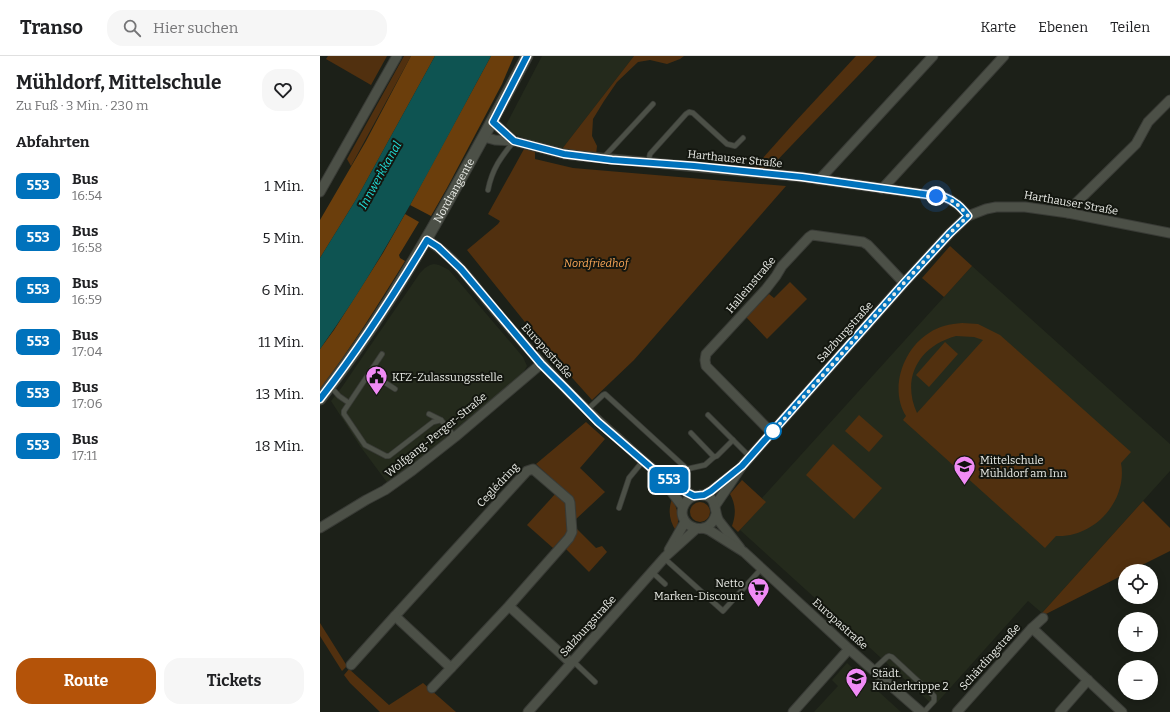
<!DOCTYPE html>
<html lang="de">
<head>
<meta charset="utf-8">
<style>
	body { margin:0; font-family:Bitter,serif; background:#f6f6f6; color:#202124; height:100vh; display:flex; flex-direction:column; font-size:15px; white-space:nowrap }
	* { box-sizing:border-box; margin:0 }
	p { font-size:13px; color:#757577 }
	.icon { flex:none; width:22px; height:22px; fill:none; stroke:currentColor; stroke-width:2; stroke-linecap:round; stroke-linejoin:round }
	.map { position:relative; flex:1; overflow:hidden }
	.details { display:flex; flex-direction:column; background:#fff; width:320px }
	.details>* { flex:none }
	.badge { padding:0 8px; border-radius:6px; font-size:14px; line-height:26px }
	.controls { position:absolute; left:798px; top:508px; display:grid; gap:8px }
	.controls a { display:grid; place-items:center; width:40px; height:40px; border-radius:50%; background:#fff; box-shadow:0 2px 10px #0003; font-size:20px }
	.you { position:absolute; width:20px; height:20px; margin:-10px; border:3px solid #fff; border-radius:50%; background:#1a73e8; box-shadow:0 0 0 6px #1a73e833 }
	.map>.badge { position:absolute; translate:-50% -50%; box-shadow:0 0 0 2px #fff }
	h2 { padding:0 16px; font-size:15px; line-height:36px }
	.round { display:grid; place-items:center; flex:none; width:42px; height:42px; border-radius:16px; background:#f6f6f6 }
	.headline { display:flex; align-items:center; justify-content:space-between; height:68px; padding:0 16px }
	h1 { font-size:19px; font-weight:700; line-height:30px }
	.primary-button { display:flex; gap:8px; margin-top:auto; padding:8px 16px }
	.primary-button a { flex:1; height:46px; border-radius:16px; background:#b45309; color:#fff; font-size:16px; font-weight:700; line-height:46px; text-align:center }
	.primary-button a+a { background:#f6f6f6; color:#202124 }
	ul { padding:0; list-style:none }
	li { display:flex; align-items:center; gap:12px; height:52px; padding:0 16px }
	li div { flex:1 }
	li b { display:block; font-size:15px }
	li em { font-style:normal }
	li .badge { min-width:44px; font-weight:700; text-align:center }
	header { display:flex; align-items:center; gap:24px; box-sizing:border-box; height:56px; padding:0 20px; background:#fff; border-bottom:1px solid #e0e0e0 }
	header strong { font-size:19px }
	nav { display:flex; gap:22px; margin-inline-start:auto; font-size:14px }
	.search { width:280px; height:36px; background:#f6f6f6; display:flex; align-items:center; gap:10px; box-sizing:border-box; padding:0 14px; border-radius:16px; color:#757577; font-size:15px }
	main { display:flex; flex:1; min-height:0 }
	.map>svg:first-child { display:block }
	.built { fill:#242a1c }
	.green { fill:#51300f; fill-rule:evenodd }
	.forest { fill:#6b3e0c }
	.water { fill:#0e5452 }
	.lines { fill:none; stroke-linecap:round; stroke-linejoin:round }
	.service-casing { stroke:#393b36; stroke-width:6 }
	.minor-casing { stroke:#393b36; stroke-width:11 }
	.secondary-casing { stroke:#393b36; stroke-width:13 }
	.service { stroke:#4c5047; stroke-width:4.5 }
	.minor { stroke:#4c5047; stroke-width:9 }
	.secondary { stroke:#4c5047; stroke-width:11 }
	.line-casing { stroke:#fff; stroke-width:9 }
	.line { stroke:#0072bc; stroke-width:6 }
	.walk { stroke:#eaece7; stroke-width:4; stroke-dasharray:0 7.2 }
	.stop-dot { fill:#fff; stroke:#0072bc; stroke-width:2 }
	.labels { text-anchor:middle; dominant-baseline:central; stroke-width:4; stroke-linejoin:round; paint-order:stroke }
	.street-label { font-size:11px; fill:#eaece7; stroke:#13160f }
	.park-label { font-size:11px; font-style:italic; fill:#fda857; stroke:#13160f }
	.poi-label { font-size:11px; fill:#eaece7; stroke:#13160f; text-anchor:start }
	.water-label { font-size:12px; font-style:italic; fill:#21e3de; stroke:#13160f }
</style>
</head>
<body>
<header>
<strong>Transo</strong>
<div class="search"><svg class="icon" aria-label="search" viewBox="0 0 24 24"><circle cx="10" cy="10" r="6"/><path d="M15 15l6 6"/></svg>Hier suchen</div>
<nav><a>Karte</a><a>Ebenen</a><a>Teilen</a></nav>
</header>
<main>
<section class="details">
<div class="headline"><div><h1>Mühldorf, Mittelschule</h1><p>Zu Fuß · 3 Min. · 230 m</p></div><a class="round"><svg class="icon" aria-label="heart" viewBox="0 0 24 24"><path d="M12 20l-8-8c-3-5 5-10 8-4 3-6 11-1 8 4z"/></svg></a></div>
<h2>Abfahrten</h2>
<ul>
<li><span class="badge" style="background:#0072bc;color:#fff">553</span><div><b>Bus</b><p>16:54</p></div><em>1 Min.</em></li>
<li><span class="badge" style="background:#0072bc;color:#fff">553</span><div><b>Bus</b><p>16:58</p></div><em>5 Min.</em></li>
<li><span class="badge" style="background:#0072bc;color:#fff">553</span><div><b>Bus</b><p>16:59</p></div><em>6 Min.</em></li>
<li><span class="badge" style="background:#0072bc;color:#fff">553</span><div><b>Bus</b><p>17:04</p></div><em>11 Min.</em></li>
<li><span class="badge" style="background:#0072bc;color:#fff">553</span><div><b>Bus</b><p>17:06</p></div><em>13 Min.</em></li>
<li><span class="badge" style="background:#0072bc;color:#fff">553</span><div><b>Bus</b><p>17:11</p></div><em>18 Min.</em></li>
</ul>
<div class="primary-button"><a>Route</a><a>Tickets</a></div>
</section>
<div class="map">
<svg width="850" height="656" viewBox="0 0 850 656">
	<rect width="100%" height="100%" fill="#1c2018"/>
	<g class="built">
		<path d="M222,0H314L242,93L212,85L194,78L186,69Z"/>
		<path d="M114,208L119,209L129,214L203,301L207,310L203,317L155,361L69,429L40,390L11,345L22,331L100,217L105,212L110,209Z"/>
		<path d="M652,210L850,388V415L722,557L708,545L614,650L420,474L445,446L442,442Z"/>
		<path d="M527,607L581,656H494L518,630L512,624Z"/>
	</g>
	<g class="green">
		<path d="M8,0H67L51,29L6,3Z"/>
		<path d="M84,0H91L31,110L27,103Z"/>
		<path d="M314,0H364L360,3L347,8L330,4L318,6L297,26L284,45L273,63L272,80L277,90L276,99L242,93Z"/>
		<path d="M536,0H557L448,114L433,113L475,66Z"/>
		<path d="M204,93L215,95V103L253,112L466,130L314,304L272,344L229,296L147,194L178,168L180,165L168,158Z"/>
		<path d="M630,190L652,210L624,241L602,222Z"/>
		<path d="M470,226L487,243L447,283L426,261L449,238L454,242Z"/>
		<path d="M642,267L658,268L680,279L811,396L801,407C808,445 774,482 736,480L725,492L583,364L586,360C569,333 583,293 609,277C619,270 630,268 642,267ZM636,280L654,281L663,284L597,357C581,322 599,290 636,280Z"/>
		<path d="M625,286L638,298L609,331L596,319Z"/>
		<path d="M539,359L563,380L549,396L525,375Z"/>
		<path d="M266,366L285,383L260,412L285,436L255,464L250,439L216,408Z"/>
		<path d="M513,388L562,432L534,463L486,419Z"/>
		<path d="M422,424L446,446L418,476L412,470C416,459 416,449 410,438Z"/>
		<path d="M236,437L244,445L245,448L248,475L246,478L233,492L207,469Z"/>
		<path d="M352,443C358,453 360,464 356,475C349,464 348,454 352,443Z"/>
		<path d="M823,445L850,472V495L810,515H805V518L724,559L722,557Z"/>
		<circle cx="380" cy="456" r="10"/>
		<path d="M256,472L276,492L282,490L287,496L269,516L245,492Z"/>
		<path d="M0,567L27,610L22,615L0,580Z"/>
		<path d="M29,613L69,649L103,627L136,656H60L30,627L24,619Z"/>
	</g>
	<g class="forest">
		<path d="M91,0H115L37,142L0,202V164L46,85Z"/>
		<path d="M171,0H194L182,28L127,132L111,160L90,149Z"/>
		<path d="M85,158L99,166L79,199L80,202L85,205C58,249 31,292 0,333V293L14,274L63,197Z"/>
	</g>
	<path class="water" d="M115,0H171C117,99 66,201 0,293V202L37,142Z"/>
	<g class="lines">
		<defs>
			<g id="service">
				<path d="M284,101L333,48"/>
				<path d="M328,107L330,98L366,58L369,56L373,57L407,88L415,90L423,82"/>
				<path d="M168,134C172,113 181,101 194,85"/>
				<path d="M62,298L24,355V358L45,389L66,400H69L113,366L121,364"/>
				<path d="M50,317L75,333"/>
				<path d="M10,330L19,340L29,347"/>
				<path d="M267,354L283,339L285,338L367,413L385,409L394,401"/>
				<path d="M109,358L121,364L135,381"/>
				<path d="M388,359L430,401"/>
				<path d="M371,377L394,401L397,400L413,384"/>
				<path d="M299,452L309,422L323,405"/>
				<path d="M344,502L403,555L441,513"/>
				<path d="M332,516L345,528"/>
				<path d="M253,605L275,626"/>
				<path d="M553,614L567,601L569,600L572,601L614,640V645L604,656"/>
			</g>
			<g id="minor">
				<path d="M173,66L194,85"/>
				<path d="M164,81L175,84L194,85L244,98L260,100L482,121L624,141C635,145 641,151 648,160"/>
				<path d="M499,124L613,0"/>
				<path d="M562,133L684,0"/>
				<path d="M0,136L77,0"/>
				<path d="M748,157L750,153L816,88L828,66L850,44"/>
				<path d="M107,184C137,202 157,234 180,260C218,305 257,347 301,385C324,406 346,426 374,440"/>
				<path d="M452,377L386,310L385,304L386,298L446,233L456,220L462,210L489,181L492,179L543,186L548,189L584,227"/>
				<path d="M341,422L363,451"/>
				<path d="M384,439L391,435L415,416"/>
				<path d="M395,450L422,410L430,401L584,227L630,177L648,160L666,153L676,151H705L748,157L850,177"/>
				<path d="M396,458C388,487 350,467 366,446C369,442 374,439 379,439C399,438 393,456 399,465C406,474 413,483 420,492"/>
				<path d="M0,472L46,444L65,434L93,414L135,381L221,308"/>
				<path d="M383,472L389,474L424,496L529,593L601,656"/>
				<path d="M349,494L365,466"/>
				<path d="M189,550L131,612L75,560L207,415L213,413L249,444L250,447L252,476L249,482L189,550L251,607"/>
				<path d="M712,572L802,656"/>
				<path d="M31,609L75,560"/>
				<path d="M112,632L131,612"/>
				<path d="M208,656L346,500L376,473"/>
				<path d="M473,656L529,593"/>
				<path d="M637,656L712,572L723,562"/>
				<path d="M740,656L768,624"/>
			</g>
			<g id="secondary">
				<path id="s1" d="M0,343C51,278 93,208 133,136C158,91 183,46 207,0"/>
			</g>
		</defs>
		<use href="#service" class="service-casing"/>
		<use href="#minor" class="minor-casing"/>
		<use href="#secondary" class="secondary-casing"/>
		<use href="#service" class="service"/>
		<use href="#minor" class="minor"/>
		<use href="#secondary" class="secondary"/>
	</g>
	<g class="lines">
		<defs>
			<path id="line" d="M0,343C39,293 74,239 107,184L118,191L141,213L221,308L245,332L278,366L336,416L366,436L374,440L384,439L391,435L422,410L584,227L630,177L648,160C641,151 635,145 624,141L482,121L374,110L292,104L244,98L194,85L173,66L207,0"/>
		</defs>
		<use href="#line" class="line-casing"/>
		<use href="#line" class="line"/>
		<path class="walk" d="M453,375L452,377L584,227L630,177L648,160C638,148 632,142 616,140"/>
	</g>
	<defs>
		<symbol id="civic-pin" viewBox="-11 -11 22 30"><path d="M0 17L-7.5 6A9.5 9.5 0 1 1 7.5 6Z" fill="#f08bf5" stroke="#13160f"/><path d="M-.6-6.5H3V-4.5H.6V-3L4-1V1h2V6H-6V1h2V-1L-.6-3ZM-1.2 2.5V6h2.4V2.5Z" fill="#111"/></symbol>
		<symbol id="school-pin" viewBox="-11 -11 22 30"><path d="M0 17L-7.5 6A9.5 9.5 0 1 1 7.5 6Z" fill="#f08bf5" stroke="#13160f"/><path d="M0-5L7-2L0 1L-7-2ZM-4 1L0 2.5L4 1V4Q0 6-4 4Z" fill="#111"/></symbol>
		<symbol id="supermarket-pin" viewBox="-11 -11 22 30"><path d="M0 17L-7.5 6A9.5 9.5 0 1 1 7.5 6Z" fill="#f08bf5" stroke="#13160f"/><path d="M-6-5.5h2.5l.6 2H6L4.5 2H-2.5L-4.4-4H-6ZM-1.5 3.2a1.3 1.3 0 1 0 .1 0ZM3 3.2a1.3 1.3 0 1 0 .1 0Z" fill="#111"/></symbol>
	</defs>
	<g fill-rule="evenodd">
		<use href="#civic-pin" x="44" y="308" width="25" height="34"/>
		<use href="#school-pin" x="632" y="398" width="25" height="34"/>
		<use href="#supermarket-pin" x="426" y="520" width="25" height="34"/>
		<use href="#school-pin" x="524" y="610" width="25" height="34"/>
	</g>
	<circle class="stop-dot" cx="453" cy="375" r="8"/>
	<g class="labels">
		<g class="street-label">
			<text transform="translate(415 103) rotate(6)">Harthauser Straße</text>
			<text stroke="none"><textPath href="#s1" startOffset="248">Nordtangente</textPath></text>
			<text transform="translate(751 147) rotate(10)">Harthauser Straße</text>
			<text transform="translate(431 229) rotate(-50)">Halleinstraße</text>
			<text transform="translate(525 276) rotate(-48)">Salzburgstraße</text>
			<text transform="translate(227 295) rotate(48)">Europastraße</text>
			<text transform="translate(116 379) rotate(-39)">Wolfgang-Perger-Straße</text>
			<text transform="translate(178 429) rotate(-47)">Ceglédring</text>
			<text transform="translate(520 568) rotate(42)">Europastraße</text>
			<text transform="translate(268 570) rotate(-48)">Salzburgstraße</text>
			<text transform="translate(670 601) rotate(-48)">Schärdingstraße</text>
		</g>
		<g class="park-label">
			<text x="276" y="207">Nordfriedhof</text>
		</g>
		<g class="poi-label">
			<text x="72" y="321">KFZ-Zulassungsstelle</text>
			<text x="660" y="404">Mittelschule<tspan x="660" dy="13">Mühldorf am Inn</tspan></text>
			<text x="424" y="527" text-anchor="end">Netto<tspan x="424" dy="13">Marken-Discount</tspan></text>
			<text x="552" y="617">Städt.<tspan x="552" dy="13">Kinderkrippe 2</tspan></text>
		</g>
		<g class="water-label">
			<text transform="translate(60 119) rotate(-61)">Innwerkkanal</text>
		</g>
	</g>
</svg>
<div class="controls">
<a><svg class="icon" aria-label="locate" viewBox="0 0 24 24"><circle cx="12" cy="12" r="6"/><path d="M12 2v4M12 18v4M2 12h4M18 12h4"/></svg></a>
<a>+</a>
<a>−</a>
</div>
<div class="you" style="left:616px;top:140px"></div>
<b class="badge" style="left:349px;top:424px;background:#0072bc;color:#fff">553</b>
</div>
</main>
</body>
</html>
